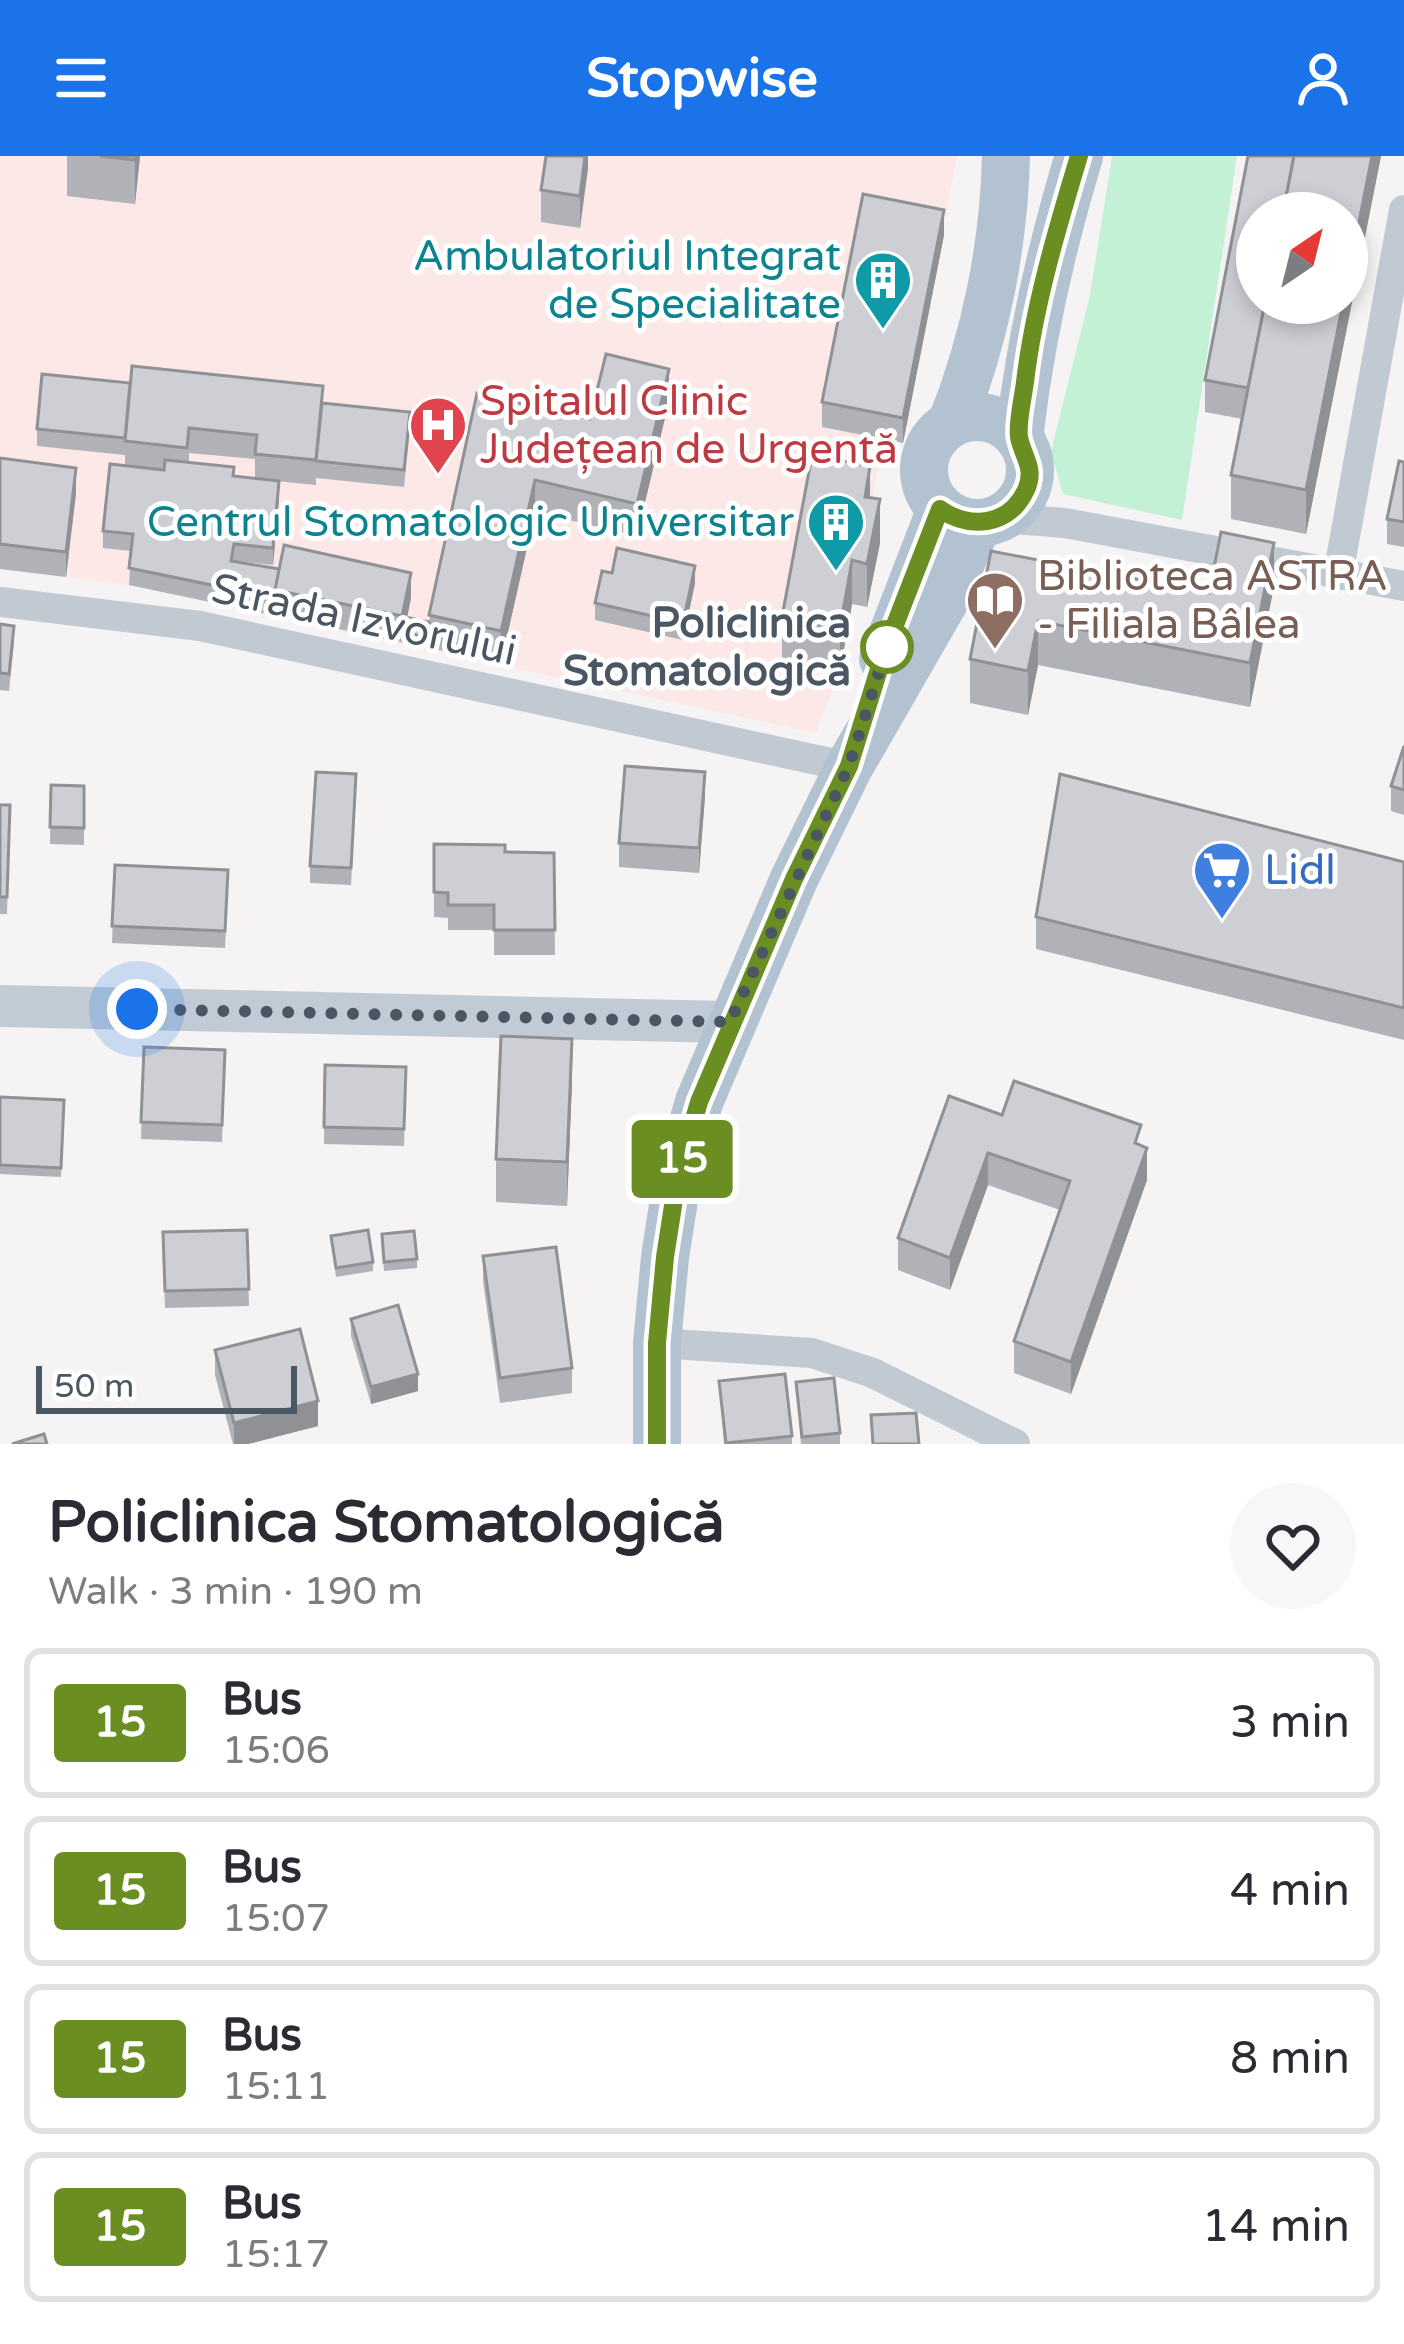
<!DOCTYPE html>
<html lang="en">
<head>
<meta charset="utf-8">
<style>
	body { margin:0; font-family:"Varela Round",sans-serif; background:#f7f7f7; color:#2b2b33; height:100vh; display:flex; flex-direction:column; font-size:45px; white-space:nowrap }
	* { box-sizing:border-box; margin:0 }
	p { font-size:39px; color:#7c7c81 }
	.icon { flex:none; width:66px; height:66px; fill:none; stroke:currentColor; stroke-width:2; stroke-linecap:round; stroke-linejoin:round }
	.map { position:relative; height:1288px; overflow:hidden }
	.side { display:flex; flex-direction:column; background:#fff; flex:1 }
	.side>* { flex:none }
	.badge { padding:0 24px; border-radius:9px; font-size:42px; line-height:78px }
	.needle { width:78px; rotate:35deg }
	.tools { position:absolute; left:1236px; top:36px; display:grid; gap:24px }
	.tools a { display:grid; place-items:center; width:132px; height:132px; border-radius:50%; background:#fff; box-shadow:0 6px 18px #0003; font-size:60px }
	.scale { position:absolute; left:36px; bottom:30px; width:261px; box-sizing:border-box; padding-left:12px; border:6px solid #4a5661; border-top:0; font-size:33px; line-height:42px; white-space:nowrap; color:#4a5661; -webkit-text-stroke:9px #fff; paint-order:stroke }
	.you { position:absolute; width:60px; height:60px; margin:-30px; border:9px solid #fff; border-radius:50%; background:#1a73e8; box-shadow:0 0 0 18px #1a73e833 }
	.map>.badge { position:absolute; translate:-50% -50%; box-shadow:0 0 0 6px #fff }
	.round { display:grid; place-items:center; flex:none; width:126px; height:126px; border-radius:63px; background:#f7f7f7 }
	.summary { display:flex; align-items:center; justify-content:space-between; height:204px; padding:0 48px }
	h1 { font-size:57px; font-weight:800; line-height:90px }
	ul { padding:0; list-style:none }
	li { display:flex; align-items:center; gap:36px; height:150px; margin:0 24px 18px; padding:0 24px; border:6px solid #e1e1e2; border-radius:18px }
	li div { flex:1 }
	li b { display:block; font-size:45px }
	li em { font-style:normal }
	li .badge { min-width:132px; font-weight:700; text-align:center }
	header { display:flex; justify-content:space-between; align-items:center; height:156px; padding:0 48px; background:#1a73e8; color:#fff; font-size:54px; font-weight:800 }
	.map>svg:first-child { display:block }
	.medical { fill:#fce8e6 }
	.green { fill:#c3f1d5 }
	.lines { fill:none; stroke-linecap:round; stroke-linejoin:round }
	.street { stroke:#c1cad2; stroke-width:30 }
	.secondary { stroke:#c1cbd6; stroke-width:42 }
	.primary { stroke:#b3c2d1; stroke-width:48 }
	.wall { fill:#b0b2b7; fill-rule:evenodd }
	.shaded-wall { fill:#909195 }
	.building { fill:#cdcfd5; stroke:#909195; stroke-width:3 }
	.line-casing { stroke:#fff; stroke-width:27 }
	.line { stroke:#6b8e23; stroke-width:18 }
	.walk { stroke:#4a5661; stroke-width:12; stroke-dasharray:0 21.6 }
	.stop-dot { fill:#fff; stroke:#6b8e23; stroke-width:6 }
	.labels { text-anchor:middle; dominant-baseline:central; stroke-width:10; stroke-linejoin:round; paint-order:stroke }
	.culture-label { font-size:42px; fill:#0d838f; stroke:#fff; text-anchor:end }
	.health-label { font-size:42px; fill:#be3a42; stroke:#fff; text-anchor:start }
	.education-label { font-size:42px; fill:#785e54; stroke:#fff; text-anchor:start }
	.street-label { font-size:42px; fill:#4a5661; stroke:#fff }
	.stop-label { font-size:42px; font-weight:bold; fill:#4a5661; stroke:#fff; text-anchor:end }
	.shop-label { font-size:42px; fill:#366cbe; stroke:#fff; text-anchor:start }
</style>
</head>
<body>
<header><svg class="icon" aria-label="menu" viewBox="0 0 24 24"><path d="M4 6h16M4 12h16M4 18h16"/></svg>Stopwise<svg class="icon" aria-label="person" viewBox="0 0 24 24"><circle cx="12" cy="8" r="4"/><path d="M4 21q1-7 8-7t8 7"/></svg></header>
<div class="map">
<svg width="1404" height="1288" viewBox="0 0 1404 1288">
	<rect width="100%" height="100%" fill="#f5f3f3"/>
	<path class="medical" d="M0,0H957L903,287L883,284L840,515L816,577L129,429L0,413Z"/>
	<path class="green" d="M1112,0H1237L1182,364L1063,338L1051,296L1090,139Z"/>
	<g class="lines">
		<g class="street">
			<path d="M1001,362L1065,367L1404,430"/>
			<path d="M1338,419L1404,54"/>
			<path d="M0,446L200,470L849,611"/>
			<path d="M657,1187L812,1197L873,1217L1015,1288"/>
		</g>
		<path class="secondary" d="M0,850L730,866"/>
		<g class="primary">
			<circle cx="977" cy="314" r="53"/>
			<path d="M952,266C985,183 1004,90 1006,0"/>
			<path d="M1019,282C1030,186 1051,92 1079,0"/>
			<path d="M883,503L941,353"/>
			<path d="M657,1288V1187L665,1101L678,1018L699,946L794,723L849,611L944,446L978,367"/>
		</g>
	</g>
	<g class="wall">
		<path d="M67,0H140L135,48L67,40Z"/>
		<path d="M588,0L580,72L541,66V34Z"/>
		<path d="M1248,0H1381L1306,378L1231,363V319L1242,263L1205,256V224Z"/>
		<path d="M944,79L903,287L822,271V246Z"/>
		<path d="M477,237L590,263L669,245L637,380L535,356L501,507L129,429L131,395L103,392V375L125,310V299L37,290V273L323,247L410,273L404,331L316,322V329L255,323L279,342L273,409L234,405L411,442L407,462L429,466ZM189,297L255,303V323L234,321L189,306Z"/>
		<path d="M0,302L76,337L66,421L0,413Z"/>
		<path d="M1404,306V391L1387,388V363Z"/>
		<path d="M870,341L880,387L867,451L852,448L840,515L782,504V461Z"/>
		<path d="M991,395L1209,437L1274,430L1250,551L1038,509L1028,559L970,547V503Z"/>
		<path d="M612,417L695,427L683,484L595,464V447Z"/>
		<path d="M0,468L14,487L9,535L0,534Z"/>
		<path d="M1404,590V659L1391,655V630Z"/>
		<path d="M51,629L84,630V689L50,688Z"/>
		<path d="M356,635L351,729L310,727V710Z"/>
		<path d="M705,640L699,717L619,711V687Z"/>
		<path d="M0,649H10L7,758H0Z"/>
		<path d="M434,688L505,696L554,697L555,799H494V774H448V762L434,761Z"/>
		<path d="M1404,706V884L1036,793V761Z"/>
		<path d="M115,709L228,731L225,792L112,787Z"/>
		<path d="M144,891L225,894L222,986L141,983Z"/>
		<path d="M325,909L406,911L404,990L324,988Z"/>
		<path d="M572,926L567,1050L496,1046V1003Z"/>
		<path d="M0,941L64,944L61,1021L0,1018Z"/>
		<path d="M1002,959L1141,990L1147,1024L1071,1238L1014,1217V1185L1060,1054L988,1029L950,1134L898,1114V1082Z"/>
		<path d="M247,1074L249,1150L165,1152L163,1076Z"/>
		<path d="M331,1080L373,1106V1115L336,1121Z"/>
		<path d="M382,1087L417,1103V1112L384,1115Z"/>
		<path d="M483,1100L572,1212V1237L500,1247L483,1125Z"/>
		<path d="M351,1163L418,1235L371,1248L351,1180Z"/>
		<path d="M215,1194L318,1270L248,1288H233L215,1219Z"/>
		<path d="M719,1225L792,1280V1288H724Z"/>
		<path d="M796,1226L840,1277V1288H801Z"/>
	</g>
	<g class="shaded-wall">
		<path d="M135,0H140L135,48Z"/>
		<path d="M585,0H588V13L580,72V40Z"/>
		<path d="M1372,0H1381L1306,378V334L1343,147H1347V127Z"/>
		<path d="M944,54V79L903,287V262Z"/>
		<path d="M669,213V245L637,380V348Z"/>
		<path d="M870,310V354L865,341Z"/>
		<path d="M76,312V337L66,421V396Z"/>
		<path d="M535,324V356L501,507V475Z"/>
		<path d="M279,325V342L273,409V392Z"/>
		<path d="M880,343V387L867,451V408Z"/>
		<path d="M1274,387V430L1250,551V507Z"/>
		<path d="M852,404V448L840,515V472Z"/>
		<path d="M695,410V427L683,484V467Z"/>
		<path d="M411,417V442L404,477L402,476V460Z"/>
		<path d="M1038,465V509L1028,559V515Z"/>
		<path d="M705,616V640L699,717V692Z"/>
		<path d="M572,883V926L567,1050V1006Z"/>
		<path d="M1147,992V1024L1071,1238V1206Z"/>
		<path d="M988,997V1029L950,1134V1102Z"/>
		<path d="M418,1218V1235L371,1248V1231Z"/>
		<path d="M318,1245V1270L248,1288H234V1267Z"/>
	</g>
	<g class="building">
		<path d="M100,0H135V4Z"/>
		<path d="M546,0H585L580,40L541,34Z"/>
		<path d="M1248,0H1294L1283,57H1257V147H1265L1248,232L1205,224Z"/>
		<path d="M1294,0H1372L1347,127V57H1283Z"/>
		<path d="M863,38L944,54L903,262L822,246Z"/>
		<path d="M1265,147H1343L1306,334L1231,319Z"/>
		<path d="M606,198L669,213L637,348L535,324L501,475L429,459L477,237L590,263Z"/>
		<path d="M132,210L323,230L316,304L255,298L257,279L189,272L187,292L125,285Z"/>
		<path d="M42,218L130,227L125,282L37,273Z"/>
		<path d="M322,247L410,256L404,314L316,305Z"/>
		<path d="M812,299L870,310L865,341L880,343L867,408L852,404L840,472L782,461Z"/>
		<path d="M0,302L76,312L66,396L0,388Z"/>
		<path d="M165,304L234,311L233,320L279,325L273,392L234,388L231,405L279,413L275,442L129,412L133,378L103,375L110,308L164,314Z"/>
		<path d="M1399,305L1404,306V366L1387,363Z"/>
		<path d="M1221,376L1274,387L1250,507L1038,465L1028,515L970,503L991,395L1209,437Z"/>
		<path d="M284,389L411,417L402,460L275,434Z"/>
		<path d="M617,392L695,410L683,467L595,447L602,415L612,417Z"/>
		<path d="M405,461L429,466V482L402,476Z"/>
		<path d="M0,468L14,470L9,518L0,517Z"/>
		<path d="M1404,590V634L1391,630Z"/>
		<path d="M625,610L705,616L699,692L619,687Z"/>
		<path d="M316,616L356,618L351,712L310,710Z"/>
		<path d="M1060,618L1404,706V852L1036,761Z"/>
		<path d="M51,629L84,630V672L50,671Z"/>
		<path d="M0,649H10L7,741H0Z"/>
		<path d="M434,688L505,689V696L554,697L555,774H494V749H448V737L434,736Z"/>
		<path d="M115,709L228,714L225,775L112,770Z"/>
		<path d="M501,880L572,883L567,1006L496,1003Z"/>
		<path d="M144,891L225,894L222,969L141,966Z"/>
		<path d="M325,909L406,911L404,973L324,971Z"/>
		<path d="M1014,925L1141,969L1135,987L1147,992L1071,1206L1014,1185L1070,1025L988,997L950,1102L898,1082L949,940L1002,959Z"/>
		<path d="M0,941L64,944L61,1012L0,1009Z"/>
		<path d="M247,1074L249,1133L165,1135L163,1076Z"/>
		<path d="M368,1074L373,1106L336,1112L331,1080Z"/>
		<path d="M414,1075L417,1103L384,1106L382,1078Z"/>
		<path d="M556,1091L572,1212L500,1222L483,1100Z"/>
		<path d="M398,1149L418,1218L371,1231L351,1163Z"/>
		<path d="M300,1173L318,1245L234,1267L215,1194Z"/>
		<path d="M785,1218L792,1280L726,1287L719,1225Z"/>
		<path d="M834,1222L840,1277L802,1281L796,1226Z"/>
		<path d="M916,1257L919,1288H873L871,1259Z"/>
		<path d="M44,1278L47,1288H12Z"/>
	</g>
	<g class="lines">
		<defs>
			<path id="line" d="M657,1288V1187L665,1101L678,1018L699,946L794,723L849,610L884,497L940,353C970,374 1009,370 1026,334C1036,312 1023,302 1019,281C1017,266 1023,242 1025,226C1034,150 1057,73 1079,0"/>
		</defs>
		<use href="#line" class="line-casing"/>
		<use href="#line" class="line"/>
		<path class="walk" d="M137,853L730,866L849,610L887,491"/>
	</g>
	<defs>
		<symbol id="building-pin" viewBox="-11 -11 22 30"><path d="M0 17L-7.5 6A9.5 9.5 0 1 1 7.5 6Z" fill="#0f9aa8" stroke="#fff"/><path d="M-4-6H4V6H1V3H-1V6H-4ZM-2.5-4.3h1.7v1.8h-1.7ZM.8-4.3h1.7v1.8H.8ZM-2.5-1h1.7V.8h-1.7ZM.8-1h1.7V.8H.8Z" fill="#fff"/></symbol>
		<symbol id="hospital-pin" viewBox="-11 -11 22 30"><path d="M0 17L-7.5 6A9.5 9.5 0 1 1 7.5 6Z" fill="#e0444e" stroke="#fff"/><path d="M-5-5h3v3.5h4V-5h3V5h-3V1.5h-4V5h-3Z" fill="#fff"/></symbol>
		<symbol id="library-pin" viewBox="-11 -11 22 30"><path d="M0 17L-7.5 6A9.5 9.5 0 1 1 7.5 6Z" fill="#8d6e63" stroke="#fff"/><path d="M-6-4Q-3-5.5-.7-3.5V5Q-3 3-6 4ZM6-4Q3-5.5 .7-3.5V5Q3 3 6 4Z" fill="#fff"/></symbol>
		<symbol id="supermarket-pin" viewBox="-11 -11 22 30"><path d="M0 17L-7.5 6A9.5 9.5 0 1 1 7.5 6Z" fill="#3f7fe0" stroke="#fff"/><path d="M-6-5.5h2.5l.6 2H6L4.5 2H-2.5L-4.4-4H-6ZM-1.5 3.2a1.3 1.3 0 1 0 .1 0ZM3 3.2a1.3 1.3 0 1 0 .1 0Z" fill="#fff"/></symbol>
	</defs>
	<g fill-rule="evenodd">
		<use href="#building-pin" x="850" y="91" width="66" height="90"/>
		<use href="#hospital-pin" x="405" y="236" width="66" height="90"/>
		<use href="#building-pin" x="803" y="333" width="66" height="90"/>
		<use href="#library-pin" x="962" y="411" width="66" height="90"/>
		<use href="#supermarket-pin" x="1189" y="681" width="66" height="90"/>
	</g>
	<circle class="stop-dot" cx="887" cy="491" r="24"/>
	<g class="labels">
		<g class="culture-label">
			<text x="841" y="100">Ambulatoriul Integrat<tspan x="841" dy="48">de Specialitate</tspan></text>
			<text x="794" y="366">Centrul Stomatologic Universitar</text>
		</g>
		<g class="health-label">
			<text x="480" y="245">Spitalul Clinic<tspan x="480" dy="48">Județean de Urgentă</tspan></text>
		</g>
		<g class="education-label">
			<text x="1037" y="420">Biblioteca ASTRA<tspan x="1037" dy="48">- Filiala Bâlea</tspan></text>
		</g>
		<g class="street-label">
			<text transform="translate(364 464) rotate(12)">Strada Izvorului</text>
		</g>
		<g class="stop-label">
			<text x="851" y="467">Policlinica<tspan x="851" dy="48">Stomatologică</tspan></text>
		</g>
		<g class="shop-label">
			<text x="1264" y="714">Lidl</text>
		</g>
	</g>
</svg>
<div class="tools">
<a><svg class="needle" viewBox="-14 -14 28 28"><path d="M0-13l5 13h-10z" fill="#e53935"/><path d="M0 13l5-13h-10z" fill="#7c7c81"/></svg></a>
</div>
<div class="scale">50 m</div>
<div class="you" style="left:137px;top:853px"></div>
<b class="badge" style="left:682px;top:1003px;background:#6b8e23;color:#fff">15</b>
</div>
<section class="side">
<div class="summary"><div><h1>Policlinica Stomatologică</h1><p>Walk · 3 min · 190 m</p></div><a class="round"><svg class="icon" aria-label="heart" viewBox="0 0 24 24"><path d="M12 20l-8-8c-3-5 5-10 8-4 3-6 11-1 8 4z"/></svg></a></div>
<ul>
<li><span class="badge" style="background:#6b8e23;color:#fff">15</span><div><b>Bus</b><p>15:06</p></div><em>3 min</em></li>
<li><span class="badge" style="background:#6b8e23;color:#fff">15</span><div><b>Bus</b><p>15:07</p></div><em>4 min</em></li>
<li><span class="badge" style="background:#6b8e23;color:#fff">15</span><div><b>Bus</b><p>15:11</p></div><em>8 min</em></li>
<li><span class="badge" style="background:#6b8e23;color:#fff">15</span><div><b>Bus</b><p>15:17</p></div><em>14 min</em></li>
</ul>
</section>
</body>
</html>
